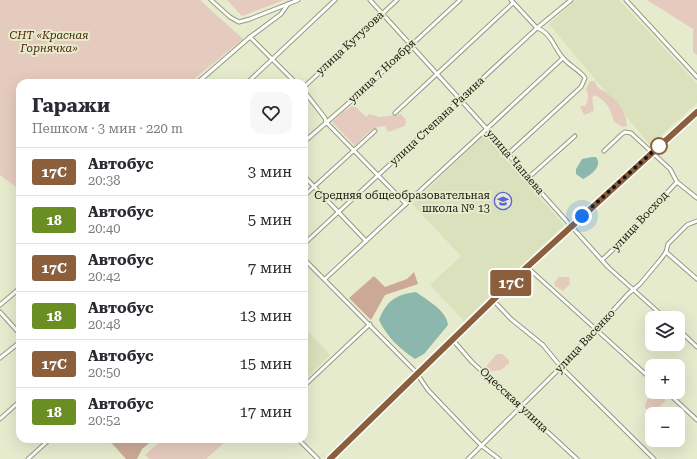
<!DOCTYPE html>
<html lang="ru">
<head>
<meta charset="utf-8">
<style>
	body { margin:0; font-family:"Roboto Serif",serif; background:#f7f7f7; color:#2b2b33; height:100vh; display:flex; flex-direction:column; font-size:15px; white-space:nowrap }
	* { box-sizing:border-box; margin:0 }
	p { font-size:13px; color:#7c7c81 }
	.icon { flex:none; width:22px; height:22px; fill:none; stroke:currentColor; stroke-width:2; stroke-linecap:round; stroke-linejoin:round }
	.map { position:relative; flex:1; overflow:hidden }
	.drawer { position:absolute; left:16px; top:79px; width:292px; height:364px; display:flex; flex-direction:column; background:#fff; border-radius:12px; box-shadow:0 4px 16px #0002 }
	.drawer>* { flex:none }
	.badge { padding:0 8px; border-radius:3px; font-size:14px; line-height:26px }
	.fabs { position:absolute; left:645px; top:311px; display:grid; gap:8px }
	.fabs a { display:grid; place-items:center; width:40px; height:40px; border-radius:8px; background:#fff; box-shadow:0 4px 16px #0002; font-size:20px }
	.you { position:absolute; width:20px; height:20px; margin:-10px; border:3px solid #fff; border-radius:50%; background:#1a73e8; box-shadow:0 0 0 6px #1a73e833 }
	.map>.badge { position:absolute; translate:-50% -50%; box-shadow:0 0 0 2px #fff }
	.round { display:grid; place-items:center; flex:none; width:42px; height:42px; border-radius:12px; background:#f7f7f7 }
	.headline { display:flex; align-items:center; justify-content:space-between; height:68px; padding:0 16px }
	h1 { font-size:19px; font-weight:700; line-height:30px }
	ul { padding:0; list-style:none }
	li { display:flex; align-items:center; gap:12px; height:48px; padding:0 16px; border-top:1px solid #e1e1e2 }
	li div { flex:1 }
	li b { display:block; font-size:15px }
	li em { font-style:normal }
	li .badge { min-width:44px; font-weight:700; text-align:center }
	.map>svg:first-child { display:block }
	.built { fill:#dbe1bc }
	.green { fill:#e5cbbe }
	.forest { fill:#cca997 }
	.water { fill:#8cb7ad }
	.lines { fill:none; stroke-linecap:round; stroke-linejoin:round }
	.street-casing { stroke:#95997e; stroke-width:5 }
	.secondary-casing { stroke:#95997e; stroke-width:6 }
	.street { stroke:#fff; stroke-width:3 }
	.secondary { stroke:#fff; stroke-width:4.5 }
	.line-casing { stroke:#fff; stroke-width:9 }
	.line { stroke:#8b5e3c; stroke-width:6 }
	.walk { stroke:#15160c; stroke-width:4; stroke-dasharray:0 7.2 }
	.stop-dot { fill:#fff; stroke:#8b5e3c; stroke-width:2 }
	.labels { text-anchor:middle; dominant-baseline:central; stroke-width:4; stroke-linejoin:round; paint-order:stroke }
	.park-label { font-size:11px; font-style:italic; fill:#4e2103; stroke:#e6ebce }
	.street-label { font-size:11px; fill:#15160c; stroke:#e6ebce }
	.poi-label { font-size:11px; fill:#15160c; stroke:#e6ebce; text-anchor:end }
</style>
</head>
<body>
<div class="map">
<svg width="697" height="459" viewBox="0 0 697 459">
	<rect width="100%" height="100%" fill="#e6ebce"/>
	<g class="built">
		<path d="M576,0H619L697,84V103L650,145L549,24Z"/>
		<path d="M484,135L564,225L464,321L430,285L461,256L412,204Z"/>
		<path d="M304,327L330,355L304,380Z"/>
	</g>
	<g class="green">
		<path d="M0,0H200L243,39L189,83H20V190L0,175Z"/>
		<path d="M227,0H284L242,16Z"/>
		<path d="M647,0H697V55L693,52V29Z"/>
		<path d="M590,81H595C597,90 602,89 608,94C618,101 627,114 627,126L623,127L614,122C611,110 607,100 594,95L592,98L594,111L584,115L580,106H585C589,100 589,96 586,89Z"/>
		<path d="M354,105L366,117L369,114L380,117L401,114L406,120L405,126L388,132L385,126C373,125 362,138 355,146L332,122L343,112Z"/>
		<path d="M559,277H569L570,284L563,291L555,286L554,283Z"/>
		<path d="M497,354H502L509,360V363L501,370L489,372L485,369C487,365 494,357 497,354Z"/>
		<path d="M654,392H663L665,401L652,414L645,408L646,402Z"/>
		<path d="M163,439H228L206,459H149L145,455Z"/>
	</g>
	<g class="forest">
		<path d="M414,272L418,284L385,295L371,320L349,298L374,276L385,287L407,279Z"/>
		<path d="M108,439H154L142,449L137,459H126Z"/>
	</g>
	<g class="water">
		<path d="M592,157H596C603,166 591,175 583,179L576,174V169L582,159Z"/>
		<path d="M416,292C427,300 447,311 448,325L424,354L415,359C400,349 387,337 379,320C386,301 397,294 416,292Z"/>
	</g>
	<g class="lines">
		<defs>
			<g id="street">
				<path d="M211,0L230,17L239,22L250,19L298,0"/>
				<path d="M370,0L486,128L528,178L608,267L665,318"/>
				<path d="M626,0L697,77"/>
				<path d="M250,37L296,83"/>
				<path d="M197,83L250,37L281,14L288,4"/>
				<path d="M247,83L335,0"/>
				<path d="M304,87L397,0"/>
				<path d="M304,91L325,118L326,122L406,204"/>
				<path d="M395,113L513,3"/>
				<path d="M304,142L351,101L460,0"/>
				<path d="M604,151L622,134L625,132L631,133L670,169L677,182L697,198"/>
				<path d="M508,154L581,87L585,78C582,72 570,66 564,59C554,49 552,33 537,28L511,0"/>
				<path d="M304,176L366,241"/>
				<path d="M528,178L575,136"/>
				<path d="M304,196L375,131"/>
				<path d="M304,244L537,28L571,0"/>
				<path d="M666,252L697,279"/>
				<path d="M304,259L415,371L428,390L472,436L482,446L499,459"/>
				<path d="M602,260L627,236L677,182"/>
				<path d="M527,267L652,380"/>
				<path d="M325,279L563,58"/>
				<path d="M493,300L511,319L543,345L561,367L654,459"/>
				<path d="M0,305L20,288"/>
				<path d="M0,312L20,334"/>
				<path d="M678,329L697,347"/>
				<path d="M452,339L472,362L577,459"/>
				<path d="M0,358L20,342"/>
				<path d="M304,386L370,324"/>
				<path d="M667,392L697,420"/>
				<path d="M0,419L20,401"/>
				<path d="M298,439L318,459"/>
				<path d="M28,459L50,439"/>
				<path d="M468,459L561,367L628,294L640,284L661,259L666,252L668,244L687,225L697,221"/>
			</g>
			<path id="secondary" d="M330,459L527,267L697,112"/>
		</defs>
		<use href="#street" class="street-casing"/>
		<use href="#secondary" class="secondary-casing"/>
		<use href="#street" class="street"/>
		<use href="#secondary" class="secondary"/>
	</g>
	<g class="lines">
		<defs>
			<path id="line" d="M330,459L527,267L697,112"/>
		</defs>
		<use href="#line" class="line-casing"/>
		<use href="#line" class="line"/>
		<path class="walk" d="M582,216L659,146"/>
	</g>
	<defs>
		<symbol id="school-ring" viewBox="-11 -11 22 22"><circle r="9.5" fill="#e6ebce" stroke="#5c65dd" stroke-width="1.5"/><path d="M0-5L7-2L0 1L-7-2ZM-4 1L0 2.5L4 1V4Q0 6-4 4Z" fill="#5c65dd"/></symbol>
	</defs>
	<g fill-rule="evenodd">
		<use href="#school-ring" x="493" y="191" width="20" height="20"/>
	</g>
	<circle class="stop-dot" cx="659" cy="146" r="8"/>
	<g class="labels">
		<g class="park-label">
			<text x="49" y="35">СНТ «Красная<tspan x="49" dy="13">Горнячка»</tspan></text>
		</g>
		<g class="street-label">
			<text transform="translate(350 43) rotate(-43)">улица Кутузова</text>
			<text transform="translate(382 71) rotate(-43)">улица 7 Ноября</text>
			<text transform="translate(437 121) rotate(-43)">улица Степана Разина</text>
			<text transform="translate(515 162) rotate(49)">улица Чапаева</text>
			<text transform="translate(640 221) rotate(-47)">улица Восход</text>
			<text transform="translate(585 341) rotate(-47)">улица Васенко</text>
			<text transform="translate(514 400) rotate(43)">Одесская улица</text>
		</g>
		<g class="poi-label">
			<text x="490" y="195">Средняя общеобразовательная<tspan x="490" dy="13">школа № 13</tspan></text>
		</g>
	</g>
</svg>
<div class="fabs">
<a><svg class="icon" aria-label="layers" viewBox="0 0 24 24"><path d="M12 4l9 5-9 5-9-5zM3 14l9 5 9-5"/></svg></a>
<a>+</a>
<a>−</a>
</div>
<div class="you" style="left:582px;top:216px"></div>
<b class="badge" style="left:511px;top:283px;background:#8b5e3c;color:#fff">17С</b>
<section class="drawer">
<div class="headline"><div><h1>Гаражи</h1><p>Пешком · 3 мин · 220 m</p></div><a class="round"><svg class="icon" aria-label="heart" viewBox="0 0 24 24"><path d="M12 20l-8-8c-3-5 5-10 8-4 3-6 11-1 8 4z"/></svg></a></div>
<ul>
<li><span class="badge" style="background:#8b5e3c;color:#fff">17С</span><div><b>Автобус</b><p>20:38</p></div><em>3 мин</em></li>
<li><span class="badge" style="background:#6b8e23;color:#fff">18</span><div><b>Автобус</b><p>20:40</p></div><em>5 мин</em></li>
<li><span class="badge" style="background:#8b5e3c;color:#fff">17С</span><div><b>Автобус</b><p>20:42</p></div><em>7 мин</em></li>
<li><span class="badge" style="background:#6b8e23;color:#fff">18</span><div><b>Автобус</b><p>20:48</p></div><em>13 мин</em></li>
<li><span class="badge" style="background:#8b5e3c;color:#fff">17С</span><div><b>Автобус</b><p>20:50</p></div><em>15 мин</em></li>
<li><span class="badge" style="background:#6b8e23;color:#fff">18</span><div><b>Автобус</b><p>20:52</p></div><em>17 мин</em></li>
</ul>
</section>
</div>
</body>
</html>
